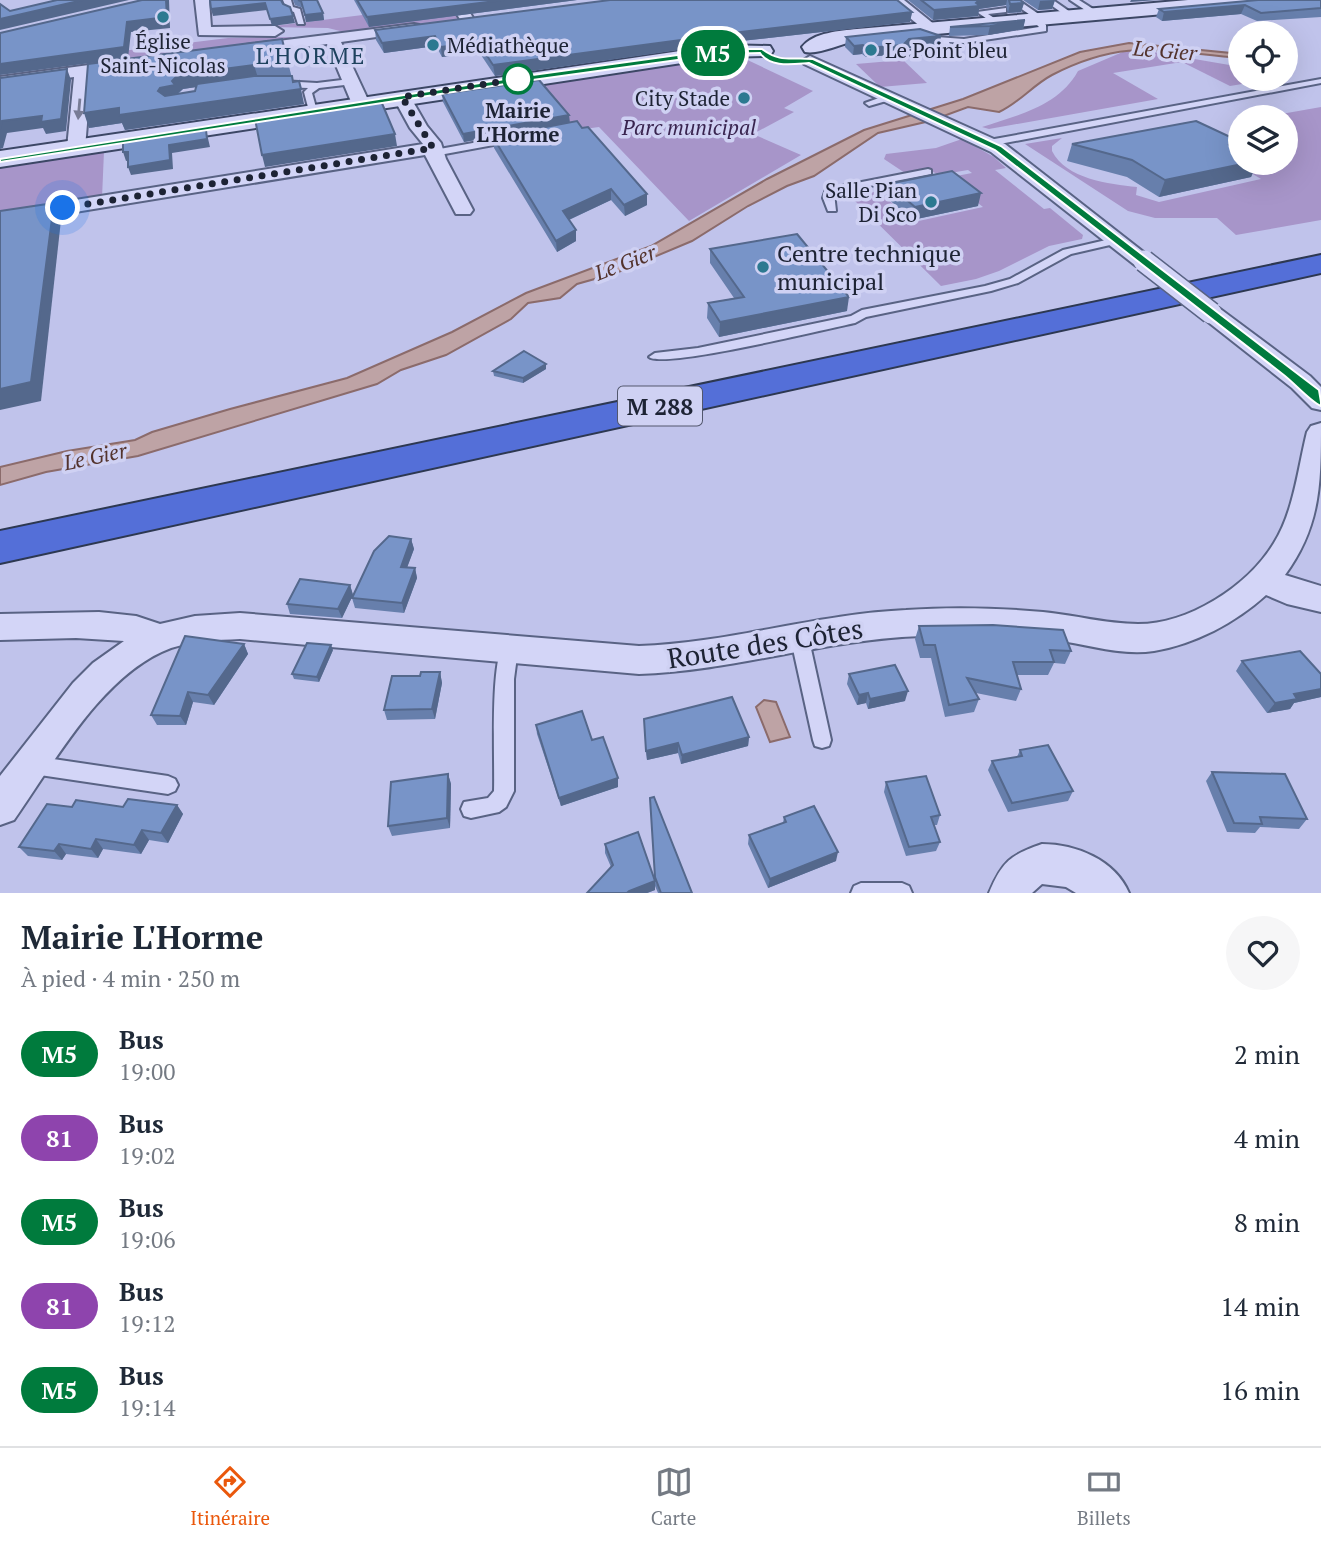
<!DOCTYPE html>
<html lang="fr">
<head>
<meta charset="utf-8">
<style>
	body { margin:0; font-family:"PT Serif",serif; background:#f6f6f7; color:#1f2937; height:100vh; display:flex; flex-direction:column; font-size:26px; white-space:nowrap }
	* { box-sizing:border-box; margin:0 }
	p { font-size:23px; color:#747a83 }
	.icon { flex:none; width:38px; height:38px; fill:none; stroke:currentColor; stroke-width:2; stroke-linecap:round; stroke-linejoin:round }
	.map { position:relative; height:893px; overflow:hidden }
	.sheet { display:flex; flex-direction:column; background:#fff; flex:1 }
	.sheet>* { flex:none }
	.badge { padding:0 14px; border-radius:23px; font-size:24px; line-height:46px }
	.tools { position:absolute; left:1228px; top:21px; display:grid; gap:14px }
	.tools a { display:grid; place-items:center; width:70px; height:70px; border-radius:50%; background:#fff; box-shadow:0 7px 28px #0002; font-size:35px }
	.you { position:absolute; width:35px; height:35px; margin:-18px; border:5px solid #fff; border-radius:50%; background:#1a73e8; box-shadow:0 0 0 10px #1a73e833 }
	.map>.badge { position:absolute; translate:-50% -50%; box-shadow:0 0 0 4px #fff }
	.round { display:grid; place-items:center; flex:none; width:74px; height:74px; border-radius:37px; background:#f6f6f7 }
	.overview { display:flex; align-items:center; justify-content:space-between; height:119px; padding:0 21px }
	h1 { font-size:33px; font-weight:600; line-height:52px }
	ul { padding:0; list-style:none }
	li { display:flex; align-items:center; gap:21px; height:84px; padding:0 21px }
	li div { flex:1 }
	li b { display:block; font-size:26px }
	li em { font-style:normal }
	li .badge { min-width:77px; font-weight:700; text-align:center }
	.dock { display:flex; justify-content:space-around; align-items:center; height:98px; border-top:2px solid #e0e1e3; background:#fff; font-size:19px; color:#747a83 }
	.dock a { display:grid; justify-items:center; gap:4px }
	.dock .on { color:#ea580c }
	.map>svg:first-child { display:block }
	.green { fill:#a795c9 }
	.water { fill:#bea3a5; stroke:#8b6b6b; stroke-width:2 }
	.lines { fill:none; stroke-linecap:round; stroke-linejoin:round }
	.lane-casing { stroke:#596384; stroke-width:4 }
	.street-casing { stroke:#596384; stroke-width:4 }
	.secondary-casing { stroke:#3c4765; stroke-width:4 }
	.highway-casing { stroke:#2d3851; stroke-width:4 }
	.lane { fill:#d3d5f7; fill-rule:evenodd }
	.street { fill:#d3d5f7; fill-rule:evenodd }
	.secondary { fill:#d3d5f7; fill-rule:evenodd }
	.highway { fill:#546fd8; fill-rule:evenodd }
	.street-bridge-casing { stroke:#596384; stroke-width:24; stroke-linecap:butt }
	.street-bridge { stroke:#d3d5f7; stroke-width:21 }
	.wall { fill:#677fac; fill-rule:evenodd }
	.shaded-wall { fill:#54688c }
	.building { fill:#7894c8; stroke:#54688c; stroke-width:2 }
	.oneway { fill:#787c96 }
	.line { fill:#007b3d; stroke:#fff; stroke-width:2 }
	.walk { stroke:#1d2334; stroke-width:7; stroke-dasharray:0 12.6 }
	.poi-dot { fill:#2c7990; stroke:#cfd1f3; stroke-width:2.5 }
	.stop-dot { fill:#fff; stroke:#007b3d; stroke-width:3.5 }
	.labels { text-anchor:middle; dominant-baseline:central; stroke-width:7; stroke-linejoin:round; paint-order:stroke }
	.far-poi-label { font-size:21px; fill:#1d2334; stroke:#cfd1f3; text-anchor:start }
	.far-water-label { font-size:21px; font-style:italic; fill:#53332d; stroke:#cfd1f3 }
	.far-stop-label { font-size:21px; font-weight:bold; fill:#1d2334; stroke:#cfd1f3 }
	.far-park-label { font-size:21px; font-style:italic; fill:#39244f; stroke:#cfd1f3 }
	.far-quarter-label { font-size:23px; letter-spacing:2px; fill:#1e425e; stroke:#cfd1f3 }
	.shield { fill:#cfd1f3; stroke:#52576d; stroke-width:2 }
	.shield-label { font-size:23px; font-weight:bold; fill:#1d2334 }
	.poi-label { font-size:24px; fill:#1d2334; stroke:#cfd1f3; text-anchor:start }
	.near-street-label { font-size:28px; fill:#1d2334; stroke:#cfd1f3 }
</style>
</head>
<body>
<div class="map">
<svg width="1321" height="893" viewBox="0 0 1321 893">
	<rect width="100%" height="100%" fill="#c0c3eb"/>
	<g class="green">
		<path d="M451,4L461,19L352,34L328,28L266,27Z"/>
		<path d="M291,37L295,42L284,40L86,65L88,52L122,51L228,38Z"/>
		<path d="M1142,50L1241,67V79H1272L1230,86L1182,62L1113,73L1158,99L989,129L982,127C1018,115 1059,106 1078,71L1125,51Z"/>
		<path d="M730,56H739L813,91L784,108L794,112L753,134L801,155L689,221L599,127L577,130L538,84Z"/>
		<path d="M903,60L927,83L880,87L856,64Z"/>
		<path d="M1321,107V220L1236,235L1217,218H1155L1128,211L1025,144L1062,138L1052,146V151C1066,179 1109,184 1137,187L1136,195L1159,202L1261,179L1233,162L1286,163V117H1265Z"/>
		<path d="M962,139L994,157L1006,168L995,170L1044,209L1050,208L1083,235L1082,239L1049,246L999,271L976,279L941,286L852,198L854,196L878,191L914,222L983,207L946,178L972,173L968,170L938,175L929,169L905,173L884,159L886,154L936,148Z"/>
		<path d="M104,151L102,198L0,215V167Z"/>
	</g>
	<g class="water">
		<path d="M1129,43L1241,54V58C1163,52 1126,37 1052,75C1033,85 1019,103 999,112L968,107L930,121L878,133L814,176L787,186L748,206L692,241L616,273L577,284L560,298L528,303L511,319L446,355L401,370L377,384L138,456L46,472L0,485V467L67,451L135,440L152,432L230,409L347,378L452,332L526,293L651,246L767,179L864,130L963,99L1080,52Z"/>
		<path d="M764,700L776,702L790,737L770,742L756,707Z"/>
	</g>
	<g class="lines">
		<defs>
			<g id="lane">
				<path d="M283,0H291L293,7L300,9L304,24H298L294,12L287,10Z"/>
				<path d="M1009,0H1018L1043,17L1042,21L1046,25V31L964,43L949,42L952,49L948,51L908,55L904,53L908,51L943,47L941,42L920,40L919,38L923,36L964,39L1039,27L1031,19L1033,17Z"/>
				<path d="M1044,0H1053L1076,16L1069,18Z"/>
				<path d="M1070,0H1079L1101,14L1094,16Z"/>
				<path d="M1006,8V12L988,14L999,21L1000,23L996,25L977,12Z"/>
				<path d="M350,79L354,82L353,84L319,88L312,93L317,111L313,114L309,111L304,92L308,88L281,87L277,84L281,81L317,83Z"/>
				<path d="M1321,79V83L989,146L984,143L989,140Z"/>
				<path d="M890,94L893,95V99L869,106L865,103Z"/>
				<path d="M512,136L515,137V141L434,156L429,153L434,150Z"/>
				<path d="M928,169L931,170V174L834,193L836,211H828L823,198L826,189Z"/>
				<path d="M1119,237L1124,240L1123,242L1071,254L1018,283L991,291L866,317L855,323C826,329 663,369 649,357L655,353L698,348L851,316L862,310L985,286L1010,279L1063,250Z"/>
				<path d="M797,632L803,634L811,649L831,740L829,746L822,748L815,746L813,740L793,649L789,639L791,634Z"/>
				<path d="M509,642L515,644L518,649L514,679V791L506,807L499,812L471,818L464,816L461,809L464,802L488,798L494,791C495,759 490,669 503,644Z"/>
				<path d="M33,756L168,776L175,779L178,785L175,791L168,794L33,774L26,771L24,765L26,759Z"/>
				<path d="M861,883H902L909,886L912,893H851L854,886Z"/>
			</g>
			<g id="street">
				<path d="M195,0H209L211,27L275,26L283,31L275,36L199,35Z"/>
				<path d="M448,0H462L475,21L473,24H463Z"/>
				<path d="M888,0H904L940,29L932,34L927,32Z"/>
				<path d="M414,24L419,25L421,28L419,31L341,42L370,104L361,109L352,104L327,44L246,55L238,50L246,45Z"/>
				<path d="M810,56L1005,144L1155,261L1152,266H1136L991,152L804,64L802,61Z"/>
				<path d="M126,60L132,62L134,65L132,68L91,75L85,148L76,154L67,148L74,77L0,87V77Z"/>
				<path d="M402,92L408,93L427,126L441,143L446,159L473,210L470,214H456L425,155L63,214L56,212L53,208L56,204L63,202L423,144L410,128L393,97Z"/>
				<path d="M1211,306L1219,308L1310,376L1321,387V410L1312,408L1292,388L1203,318L1199,313L1203,308Z"/>
				<path d="M1321,423C1321,482 1321,526 1285,575L1321,586V612L1287,604L1266,595C1235,623 1195,644 1154,651C1120,656 1087,644 1054,640C1011,634 965,634 922,636C826,639 735,671 639,674L240,639C217,640 193,641 171,648C103,673 54,763 14,820L0,825V776L73,683L93,663L124,641L76,638L0,640V614L99,612L136,616L160,624L195,616L240,613L639,646C729,643 816,614 906,610C951,607 998,608 1043,612C1075,615 1106,624 1138,624C1189,624 1248,586 1274,543C1294,511 1298,468 1307,432L1311,426Z"/>
				<path d="M1042,844C1076,844 1115,860 1129,893H1076L1066,887L1042,884L1032,893H989C1002,862 1010,855 1042,844Z"/>
			</g>
			<g id="secondary">
				<path d="M1188,0H1265L1255,6L857,41C841,43 819,55 805,52L802,47C814,32 840,31 857,29Z"/>
				<path d="M721,45L770,46L773,51L770,56L721,57L0,167V151Z"/>
			</g>
			<path id="highway" d="M1321,255V273L0,563V531Z"/>
		</defs>
		<use href="#lane" class="lane-casing"/>
		<use href="#street" class="street-casing"/>
		<use href="#secondary" class="secondary-casing"/>
		<use href="#highway" class="highway-casing"/>
		<use href="#lane" class="lane"/>
		<use href="#street" class="street"/>
		<use href="#secondary" class="secondary"/>
		<use href="#highway" class="highway"/>
		<defs>
			<path id="street-bridge" d="M1144,261L1211,313"/>
		</defs>
		<use href="#street-bridge" class="street-bridge-casing"/>
		<use href="#street-bridge" class="street-bridge"/>
	</g>
	<g class="wall">
		<path d="M293,0H317L323,13L324,20L306,22L303,8L295,5Z"/>
		<path d="M354,0H577L369,27Z"/>
		<path d="M908,0H1020L1024,3L1021,12L1008,13L1006,5L979,9L978,16L933,20Z"/>
		<path d="M1023,0H1055L1052,9L1038,10Z"/>
		<path d="M1321,0V17L1257,21L1241,14L1162,21L1156,17L1159,9Z"/>
		<path d="M912,12L910,22L741,41L495,76L479,52L442,57L436,46L384,53L376,40L375,30Z"/>
		<path d="M1025,20L1023,29L988,35L949,36L950,27Z"/>
		<path d="M941,36L939,45L908,48L902,54L866,57L862,54L853,55L845,47L846,37Z"/>
		<path d="M282,39L293,82L304,104L125,130L122,123L89,128ZM196,87L195,91L178,94L183,89Z"/>
		<path d="M442,94L570,122L647,205L625,216L611,200L569,220L576,241L557,252L494,148L493,137L546,127L464,142L443,102Z"/>
		<path d="M1072,144H1241L1239,150L1241,163H1257L1251,177L1159,197L1127,177L1067,161Z"/>
		<path d="M888,184L978,206L912,220L886,197Z"/>
		<path d="M710,249L847,311L719,337L707,318L708,303L734,298L710,263Z"/>
		<path d="M546,369L523,383L494,376L493,371Z"/>
		<path d="M411,539L414,549L407,567L415,568L417,578L404,613L355,608L352,598Z"/>
		<path d="M350,585L353,595L342,618L290,614L287,604Z"/>
		<path d="M919,626L1071,651L1065,664L1054,663L1048,675H1017L1021,689L1016,701L976,693L979,699L974,712L945,717L931,658H920L915,639Z"/>
		<path d="M244,644L248,654L214,705L193,702L186,725H157L151,715Z"/>
		<path d="M333,650L319,682L294,679L292,674Z"/>
		<path d="M1242,661L1321,697L1294,703L1290,709L1267,713L1236,671Z"/>
		<path d="M440,672L442,683L435,719L387,720L384,710L420,676Z"/>
		<path d="M849,674L905,701L868,709L866,703L857,705L847,684Z"/>
		<path d="M536,725L592,740L618,787L561,806L537,734Z"/>
		<path d="M644,729L749,737L748,746L681,764L678,753L647,760Z"/>
		<path d="M1020,750L1073,791L1068,801L1008,812L988,770L992,761L1017,757Z"/>
		<path d="M1212,772L1307,819L1299,829L1260,827L1255,833L1227,832L1206,781Z"/>
		<path d="M448,774L451,784L450,828L392,836L388,826Z"/>
		<path d="M886,782L940,815L937,825H934L940,842L936,851L906,856L884,792Z"/>
		<path d="M650,798L692,893H658L655,886V890L647,893H587L611,867L605,853V844L655,880Z"/>
		<path d="M177,805L183,814L168,843L149,840L141,854L103,849L98,858L66,854L62,860L28,856L19,847L72,807H123Z"/>
		<path d="M784,817L836,861L768,888L748,844L749,835L783,823Z"/>
	</g>
	<g class="shaded-wall">
		<path d="M83,0H129L0,30V19Z"/>
		<path d="M166,0H169L170,28L131,32L128,58L0,75V64L127,22Z"/>
		<path d="M504,0H577L369,27L367,17Z"/>
		<path d="M979,0H1007L1006,5L979,9L978,16L933,20L934,10L976,3Z"/>
		<path d="M1055,0L1052,9L1038,10L1040,1Z"/>
		<path d="M1131,0H1158L1130,2Z"/>
		<path d="M265,3L267,10L213,16L211,9Z"/>
		<path d="M1024,3L1021,12L1008,13L1010,4Z"/>
		<path d="M1245,5L1241,14L1162,21L1164,12Z"/>
		<path d="M912,12L910,22L741,41L495,76L493,65L741,32Z"/>
		<path d="M323,13L324,20L306,22L305,15Z"/>
		<path d="M293,16L295,23L272,26L270,19Z"/>
		<path d="M1025,20L1023,29L988,35L990,26Z"/>
		<path d="M435,36L436,46L384,53L382,43Z"/>
		<path d="M941,36L939,45L908,48L902,54L866,57L867,48L909,39Z"/>
		<path d="M478,42L479,52L442,57L441,47Z"/>
		<path d="M863,45L862,54L853,55L854,46Z"/>
		<path d="M254,65L258,78L183,89L178,93L180,99L162,105L158,91L160,88L172,81L178,75Z"/>
		<path d="M67,69L71,80L66,131L46,134L43,128L7,133L3,148L0,149V129L2,121Z"/>
		<path d="M301,89L304,104L125,130L122,123L89,128L84,113L119,108Z"/>
		<path d="M569,115L570,123L464,142L463,134Z"/>
		<path d="M206,130L210,147L172,153L173,169L131,175L128,167L169,145Z"/>
		<path d="M395,134L397,146L265,167L262,155Z"/>
		<path d="M1241,142V144L1235,158L1230,145Z"/>
		<path d="M123,152H128L131,160L126,161Z"/>
		<path d="M1247,163H1257L1251,177L1159,197L1165,180Z"/>
		<path d="M611,189V200L564,222L563,211Z"/>
		<path d="M981,193L978,206L912,220L915,207Z"/>
		<path d="M647,194V205L625,216L624,205Z"/>
		<path d="M54,203L61,220L41,401L0,410V389Z"/>
		<path d="M576,230V241L557,252L556,241Z"/>
		<path d="M849,297L847,311L719,337L720,322Z"/>
		<path d="M546,364V369L523,383V378Z"/>
		<path d="M411,539L414,549L404,576L401,567Z"/>
		<path d="M415,568L417,578L404,613L402,603Z"/>
		<path d="M350,585L353,595L342,618L338,609Z"/>
		<path d="M244,644L248,654L214,705L208,695Z"/>
		<path d="M331,645L333,650L319,682L317,677Z"/>
		<path d="M440,672L442,683L435,719L432,709Z"/>
		<path d="M1321,689V697L1294,703L1290,709L1267,713L1275,703L1294,694Z"/>
		<path d="M908,691L905,701L868,709L870,699Z"/>
		<path d="M188,692L193,702L186,725L180,716Z"/>
		<path d="M868,693L866,703L857,705L859,695Z"/>
		<path d="M749,737L748,746L681,764L682,755Z"/>
		<path d="M678,743V753L647,760L646,751Z"/>
		<path d="M448,774L451,784L450,828L447,818Z"/>
		<path d="M618,778V787L561,806L559,798Z"/>
		<path d="M177,805L183,814L168,843L161,833Z"/>
		<path d="M142,830L149,840L141,854L134,845Z"/>
		<path d="M96,839L103,849L98,858L91,849Z"/>
		<path d="M59,844L66,854L62,860L54,851Z"/>
		<path d="M838,852L836,861L768,888L770,879Z"/>
		<path d="M655,881V890L647,893H627L629,891Z"/>
	</g>
	<g class="building">
		<path d="M57,0H83L0,19V4L10,11Z"/>
		<path d="M142,0H166L167,17L127,22L124,47L0,64V33Z"/>
		<path d="M210,0H281L283,4L290,7L293,16L270,19L265,3L211,9Z"/>
		<path d="M298,0H317L323,13L305,15L301,1Z"/>
		<path d="M357,0H504L367,17Z"/>
		<path d="M610,0H897L912,12L741,32L493,65L478,42L441,47L435,36L382,43L375,30Z"/>
		<path d="M921,0H979L976,3L980,6L934,10Z"/>
		<path d="M1009,0H1020L1024,3L1010,4Z"/>
		<path d="M1258,0H1321V8L1261,13L1245,5L1164,12L1159,9Z"/>
		<path d="M1025,20L990,26L950,27Z"/>
		<path d="M920,29L941,36L909,39L903,45L867,48L863,45L854,46L846,37Z"/>
		<path d="M282,39L289,66L254,65L178,75L172,81L175,85L160,88L158,91L165,96L195,91L197,84L254,76H292L293,82L299,81L301,89L119,115V108L84,113L88,64Z"/>
		<path d="M67,69L61,119L41,122L42,116L2,121L0,129V78Z"/>
		<path d="M539,80L569,115L463,134L442,94Z"/>
		<path d="M381,101L395,134L262,155L255,119Z"/>
		<path d="M577,121L582,128L588,127L647,194L624,205L611,189L563,211L576,230L556,241L493,137Z"/>
		<path d="M1196,121L1241,142L1230,145L1241,151V163H1247L1165,180L1132,160L1072,144Z"/>
		<path d="M206,130L207,139L169,145L170,160L128,167V152H123V142Z"/>
		<path d="M952,171L981,193L915,207L888,184Z"/>
		<path d="M54,203L31,382L0,389V211Z"/>
		<path d="M797,234L849,297L720,322L708,303L744,297L710,249Z"/>
		<path d="M524,351L546,364L523,378L493,371Z"/>
		<path d="M389,536L411,539L401,567L415,568L402,603L352,598L374,551Z"/>
		<path d="M300,579L350,585L338,609L287,604Z"/>
		<path d="M993,625L1063,630L1071,651L1050,650L1054,662H1013L1021,689L967,678L979,699L949,705L935,645H924L919,626Z"/>
		<path d="M185,636L244,644L208,695L188,692L180,716L151,715Z"/>
		<path d="M307,643L331,645L317,677L292,674Z"/>
		<path d="M1300,651L1321,674V689L1294,694L1297,699L1275,703L1242,661Z"/>
		<path d="M895,665L908,691L870,699L868,693L859,695L849,674Z"/>
		<path d="M421,672H440L432,709L384,710L392,676H420Z"/>
		<path d="M732,697L749,737L682,755L678,743L646,751L644,719Z"/>
		<path d="M582,711L592,740L603,737L618,778L559,798L536,725Z"/>
		<path d="M1048,745L1073,791L1012,803L992,761L1022,756L1020,750Z"/>
		<path d="M1212,772L1285,774L1307,819L1260,817L1262,824L1234,823Z"/>
		<path d="M448,774L447,818L388,826L391,782Z"/>
		<path d="M926,776L940,815L931,817L940,842L909,847L886,782Z"/>
		<path d="M654,797L692,893H661L655,877L650,798Z"/>
		<path d="M128,799L177,805L161,833L142,830L134,845L96,839L91,849L59,844L54,851L19,847L47,804L72,807L76,800L123,807Z"/>
		<path d="M814,806L838,852L770,879L749,835L786,822L784,817Z"/>
		<path d="M638,832L655,881L629,891L627,893H587L613,865L605,844Z"/>
	</g>
	<defs><path id="oneway-solid" d="M-6-.8H1V-3.2L6.5 0L1 3.2V.8H-6Z" transform="scale(1.75)"/></defs>
	<use class="oneway" href="#oneway-solid" transform="translate(79 109) rotate(95)"/>
	<path class="line" d="M721,49H762C781,63 790,57 813,59L1001,146L1294,371L1319,390L1321,402V406C1311,402 1295,384 1285,376L995,150L809,63C793,64 770,68 760,53L721,54L518,82L0,162V159L518,77Z"/>
	<g class="lines">
		<path class="walk" d="M63,208L433,148L402,97L518,79"/>
	</g>
	<g class="poi-dot">
		<circle cx="163" cy="17" r="7"/>
		<circle cx="433" cy="45" r="7"/>
		<circle cx="871" cy="50" r="7"/>
		<circle cx="744" cy="98" r="7"/>
		<circle cx="931" cy="202" r="7"/>
		<circle cx="763" cy="267" r="7"/>
	</g>
	<circle class="stop-dot" cx="518" cy="79" r="14"/>
	<g class="labels">
		<g class="far-poi-label">
			<text x="163" y="41" text-anchor="middle">Église<tspan x="163" dy="24">Saint-Nicolas</tspan></text>
			<text x="447" y="45">Médiathèque</text>
			<text x="885" y="50">Le Point bleu</text>
			<text x="730" y="98" text-anchor="end">City Stade</text>
			<text x="917" y="190" text-anchor="end">Salle Pian<tspan x="917" dy="24">Di Sco</tspan></text>
		</g>
		<g class="far-water-label">
			<text transform="translate(1165 50) rotate(5)">Le Gier</text>
			<text transform="translate(625 262) rotate(-21)">Le Gier</text>
			<text transform="translate(95 456) rotate(-12)">Le Gier</text>
		</g>
		<g class="far-stop-label">
			<text x="518" y="110">Mairie<tspan x="518" dy="24">L'Horme</tspan></text>
		</g>
		<g class="far-park-label">
			<text x="689" y="127">Parc municipal</text>
		</g>
		<g class="far-quarter-label">
			<text x="311" y="55">L'HORME</text>
		</g>
		<rect class="shield" x="618" y="386.5" width="84" height="39" rx="5"/>
		<g class="shield-label">
			<text x="660" y="406">M 288</text>
		</g>
		<g class="poi-label">
			<text x="777" y="253">Centre technique<tspan x="777" dy="28">municipal</tspan></text>
		</g>
		<g class="near-street-label">
			<text transform="translate(765 643) rotate(-9)">Route des Côtes</text>
		</g>
	</g>
</svg>
<div class="tools">
<a><svg class="icon" aria-label="locate" viewBox="0 0 24 24"><circle cx="12" cy="12" r="6"/><path d="M12 2v4M12 18v4M2 12h4M18 12h4"/></svg></a>
<a><svg class="icon" aria-label="layers" viewBox="0 0 24 24"><path d="M12 4l9 5-9 5-9-5zM3 14l9 5 9-5"/></svg></a>
</div>
<div class="you" style="left:63px;top:208px"></div>
<b class="badge" style="left:713px;top:53px;background:#007b3d;color:#fff">M5</b>
</div>
<section class="sheet">
<div class="overview"><div><h1>Mairie L'Horme</h1><p>À pied · 4 min · 250 m</p></div><a class="round"><svg class="icon" aria-label="heart" viewBox="0 0 24 24"><path d="M12 20l-8-8c-3-5 5-10 8-4 3-6 11-1 8 4z"/></svg></a></div>
<ul>
<li><span class="badge" style="background:#007b3d;color:#fff">M5</span><div><b>Bus</b><p>19:00</p></div><em>2 min</em></li>
<li><span class="badge" style="background:#8e44ad;color:#fff">81</span><div><b>Bus</b><p>19:02</p></div><em>4 min</em></li>
<li><span class="badge" style="background:#007b3d;color:#fff">M5</span><div><b>Bus</b><p>19:06</p></div><em>8 min</em></li>
<li><span class="badge" style="background:#8e44ad;color:#fff">81</span><div><b>Bus</b><p>19:12</p></div><em>14 min</em></li>
<li><span class="badge" style="background:#007b3d;color:#fff">M5</span><div><b>Bus</b><p>19:14</p></div><em>16 min</em></li>
</ul>
</section>
<nav class="dock">
<a class="on"><svg class="icon" aria-label="directions" viewBox="0 0 24 24"><path d="M12 3l9 9-9 9-9-9zM9 14v-3h6M13 9l2 2-2 2"/></svg>Itinéraire</a>
<a><svg class="icon" aria-label="map" viewBox="0 0 24 24"><path d="M3 6l6-2 6 2 6-2v14l-6 2-6-2-6 2zM9 4v14M15 6v14"/></svg>Carte</a>
<a><svg class="icon" aria-label="tickets" viewBox="0 0 24 24"><path d="M3 7h18v10H3zM15 7v10"/></svg>Billets</a>
</nav>
</body>
</html>
